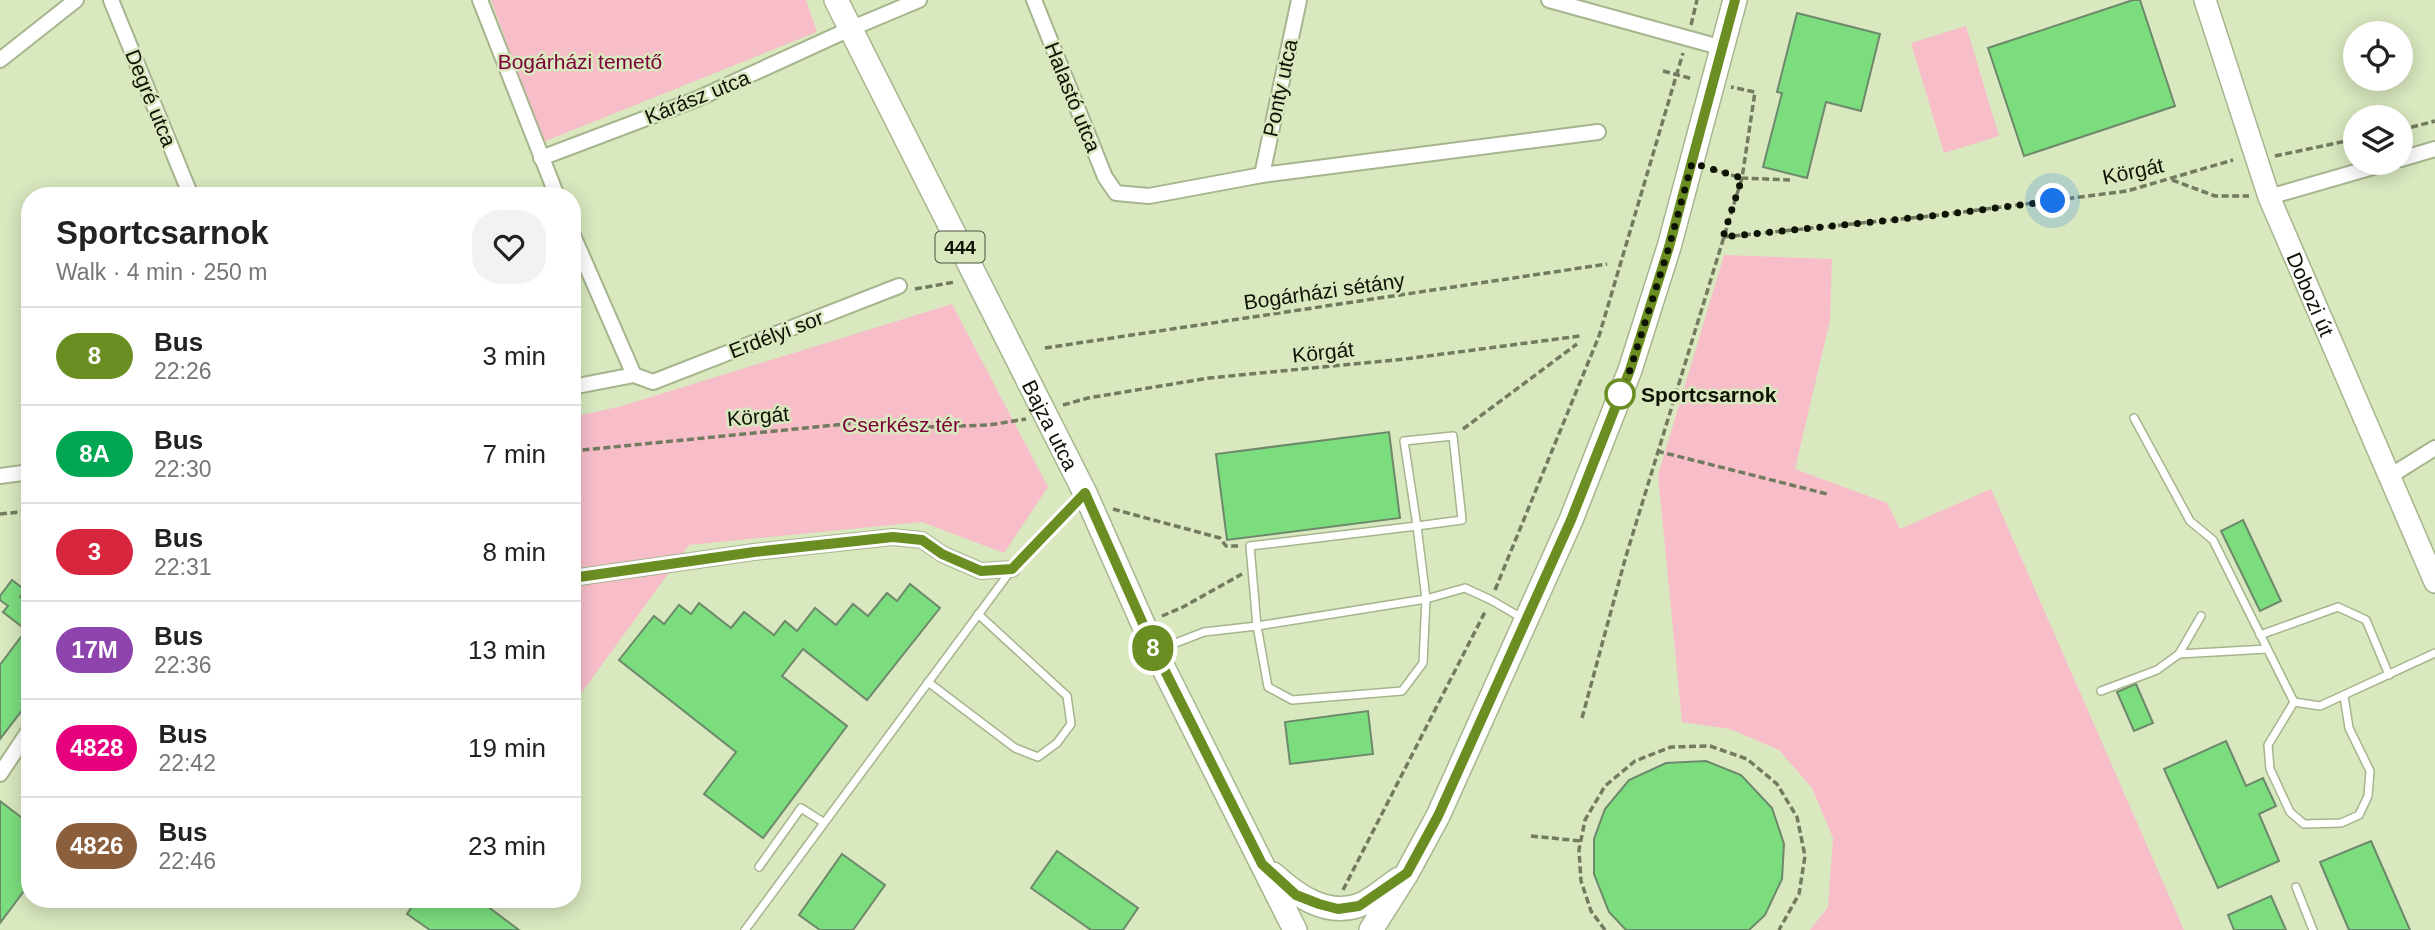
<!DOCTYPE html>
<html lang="en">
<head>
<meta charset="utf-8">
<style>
	body { margin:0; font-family:Arial,sans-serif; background:#f2f2f2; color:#222; height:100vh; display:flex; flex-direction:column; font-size:26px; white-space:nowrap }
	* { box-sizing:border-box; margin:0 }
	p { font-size:23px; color:#767676 }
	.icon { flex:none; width:38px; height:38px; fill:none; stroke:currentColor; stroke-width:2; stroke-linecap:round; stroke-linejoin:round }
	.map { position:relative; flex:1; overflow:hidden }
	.drawer { position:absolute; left:21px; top:187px; width:560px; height:721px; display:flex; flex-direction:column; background:#fff; border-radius:28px; box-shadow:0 4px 18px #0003 }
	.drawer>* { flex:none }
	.badge { padding:0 14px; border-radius:23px; font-size:24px; line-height:46px }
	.controls { position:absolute; left:2343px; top:21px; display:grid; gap:14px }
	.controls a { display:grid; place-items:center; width:70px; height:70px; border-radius:50%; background:#fff; box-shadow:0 4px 18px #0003; font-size:35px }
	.you { position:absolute; width:35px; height:35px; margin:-18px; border:5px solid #fff; border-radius:50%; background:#1a73e8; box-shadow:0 0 0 10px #1a73e833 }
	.map>.badge { position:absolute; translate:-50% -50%; box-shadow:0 0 0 4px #fff }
	.round { display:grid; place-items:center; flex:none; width:74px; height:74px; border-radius:28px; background:#f2f2f2 }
	.headline { display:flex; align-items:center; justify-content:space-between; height:119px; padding:0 35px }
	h1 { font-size:33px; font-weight:700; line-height:52px }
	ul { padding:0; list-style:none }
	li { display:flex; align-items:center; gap:21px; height:98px; padding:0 35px; border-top:2px solid #e0e0e0 }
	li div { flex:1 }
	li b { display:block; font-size:26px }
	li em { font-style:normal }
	li .badge { min-width:77px; font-weight:700; text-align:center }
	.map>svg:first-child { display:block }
	.green { fill:#f7beca }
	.building { fill:#7cdd7e; stroke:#6c896b; stroke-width:2 }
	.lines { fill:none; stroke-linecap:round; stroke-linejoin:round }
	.service-casing { stroke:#a6b58d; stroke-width:10 }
	.minor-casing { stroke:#a6b58d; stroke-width:18 }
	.secondary-casing { stroke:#a6b58d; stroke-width:24 }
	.primary-casing { stroke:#a6b58d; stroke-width:26 }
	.path { stroke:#727b60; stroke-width:3.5; stroke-dasharray:7 3.5; stroke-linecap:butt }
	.service { stroke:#fff; stroke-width:7 }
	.minor { stroke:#fff; stroke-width:14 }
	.secondary { stroke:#fff; stroke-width:21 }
	.primary { stroke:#fff; stroke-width:23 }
	.line-casing { stroke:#fff; stroke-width:16 }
	.line { stroke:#6b8e23; stroke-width:10 }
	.walk { stroke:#0e1305; stroke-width:7; stroke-dasharray:0 12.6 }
	.stop-dot { fill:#fff; stroke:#6b8e23; stroke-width:3.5 }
	.labels { text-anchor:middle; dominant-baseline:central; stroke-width:5; stroke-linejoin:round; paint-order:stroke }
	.shield { fill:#d9e8bf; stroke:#4b533d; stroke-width:2 }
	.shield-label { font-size:19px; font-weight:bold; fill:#0e1305 }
	.park-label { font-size:21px; fill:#7b0038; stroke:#d9e8bf }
	.street-label { font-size:21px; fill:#0e1305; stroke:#d9e8bf }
	.stop-label { font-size:21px; font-weight:bold; fill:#0e1305; stroke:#d9e8bf; text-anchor:start }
</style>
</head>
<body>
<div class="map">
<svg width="2435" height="930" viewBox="0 0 2435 930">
	<rect width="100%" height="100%" fill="#d9e8bf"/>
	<g class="green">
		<path d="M491,0H806L817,32L543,142Z"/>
		<path d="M1966,26L1999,136L1944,153L1911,43Z"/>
		<path d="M1724,255L1832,259L1830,320L1795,469L1887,503L1900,529L1991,489L2184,930H1810L1828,907L1833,838L1812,788L1779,750L1730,729L1682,722L1658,475Z"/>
		<path d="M952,304L1048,487L1004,553L922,522L689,545L572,706V417L622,406Z"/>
	</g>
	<g class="building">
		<path d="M2133,0H2140L2175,106L2024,156L1988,48Z"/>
		<path d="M1797,13L1880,34L1861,111L1826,102L1807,178L1763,167L1782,93L1777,92Z"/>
		<path d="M1389,432L1400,518L1227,540L1216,454Z"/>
		<path d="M2243,520L2281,601L2260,611L2221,531Z"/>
		<path d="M12,580L25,590L20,597L30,604V700L0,739V665L26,630L3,612L8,606L0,600V596Z"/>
		<path d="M910,584L940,608L867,700L803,649L782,676L847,726L763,838L704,794L736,752L619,660L654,616L664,624L679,605L691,614L699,603L731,628L744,612L774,635L785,621L797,631L815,608L836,625L853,604L868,616L887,593L897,601Z"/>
		<path d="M2136,684L2153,723L2134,731L2117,692Z"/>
		<path d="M1368,711L1373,754L1290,764L1285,722Z"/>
		<path d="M2226,741L2246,786L2263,778L2276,806L2259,814L2279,861L2218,888L2164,769Z"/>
		<path d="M1706,761L1741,775L1772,808L1784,844L1782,879L1765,915L1749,930H1626L1609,912L1594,874V839L1605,809L1629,780L1666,763Z"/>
		<path d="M0,801L30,824V883L0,923Z"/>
		<path d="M2371,841L2410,930H2349L2320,862Z"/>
		<path d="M1057,851L1138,908L1123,930H1091L1031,888Z"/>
		<path d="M842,854L885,885L853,930H820L799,915Z"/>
		<path d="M2271,896L2286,930H2234L2228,915Z"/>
		<path d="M398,900H479L519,930H430L407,914L411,908Z"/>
	</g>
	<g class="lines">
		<defs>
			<g id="service">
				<path d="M2134,418L2190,521L2213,540L2294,702"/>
				<path d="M1453,436L1462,520L1417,526L1404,441Z"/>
				<path d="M1417,526L1426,599L1423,663L1402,691L1292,700L1268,687L1257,626L1250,546Z"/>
				<path d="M2260,635L2338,607L2366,620L2389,675"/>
				<path d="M1160,649L1204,632L1257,626L1426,599L1465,588L1491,600L1522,618"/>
				<path d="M2179,654L2201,616"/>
				<path d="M928,682L1015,748L1038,757L1057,743L1071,724L1067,696L978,614"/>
				<path d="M2101,691L2157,670L2179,654L2267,649"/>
				<path d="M2294,702L2268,745L2270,769L2290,812L2304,824L2341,823L2359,815L2368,796L2370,771L2349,728L2344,696"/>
				<path d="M2294,702L2320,706L2435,653"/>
				<path d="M759,867L801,808L823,822"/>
				<path d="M2296,887L2313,930"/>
				<path d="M745,930L1012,569L1081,497"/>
			</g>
			<g id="minor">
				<path d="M111,0L191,196"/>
				<path d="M480,0L557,196"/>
				<path d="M1034,0L1105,177L1116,193L1149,196L1262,175L1598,132"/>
				<path d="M1549,0L1723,48"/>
				<path d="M0,60L76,0"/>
				<path d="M541,158L697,99L850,29L919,0"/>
				<path d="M2401,159L2435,149"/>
				<path d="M1262,175L1299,0"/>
				<path d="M2269,197L2387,163"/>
				<path d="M572,233L634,375L653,382L899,286"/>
				<path d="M572,387L634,375"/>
				<path d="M0,476L30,472"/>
				<path d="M2390,476L2435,448"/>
				<path d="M572,578L754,552L893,537L922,540L942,554L981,571L1012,569"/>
				<path d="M0,774L30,729"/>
			</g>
			<g id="secondary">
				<path id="s1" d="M2205,0L2269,197L2435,582"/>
			</g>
			<g id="primary">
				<path id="s2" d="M836,0L1085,493L1155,651L1295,930"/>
				<path d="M1273,874C1296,895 1325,916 1357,906C1371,902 1386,887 1399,879"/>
				<path d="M1371,930L1407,873L1438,816L1571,520L1630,370L1669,247L1735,0"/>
			</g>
		</defs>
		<use href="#service" class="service-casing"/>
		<use href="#minor" class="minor-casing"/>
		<use href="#secondary" class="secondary-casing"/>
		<use href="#primary" class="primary-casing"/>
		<g class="path">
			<path d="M1691,25L1697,0"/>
			<path d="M1663,71L1693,79"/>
			<path d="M2401,130L2435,121"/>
			<path d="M2275,156L2356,139"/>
			<path d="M1711,169L1742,178L1790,180"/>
			<path d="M2172,180L2215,196H2249"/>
			<path d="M1723,237L1931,216L2127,191L2233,160"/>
			<path d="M915,289L955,282"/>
			<path d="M1045,348L1607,264"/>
			<path d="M1063,405L1088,398L1209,378L1405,359L1580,336"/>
			<path d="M1463,429L1577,344"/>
			<path d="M572,451L866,422L930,427L989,425L1026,419"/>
			<path d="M1657,451L1827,494"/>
			<path d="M1113,509L1220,538L1226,546H1238"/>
			<path d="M0,514L30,511"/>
			<path d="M1495,590L1599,336L1683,53"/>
			<path d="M1162,616L1183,607L1242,574"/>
			<path d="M1582,718L1626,556L1742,178L1755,92L1731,87"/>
			<path d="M1531,836L1581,841"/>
			<path d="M1343,890L1486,610"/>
			<path d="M1605,930L1591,911L1581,881L1579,850L1585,820L1605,786L1635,761L1671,747L1710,746L1747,759L1777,784L1797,817L1805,856L1799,894L1779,930"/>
		</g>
		<use href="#service" class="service"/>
		<use href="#minor" class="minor"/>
		<use href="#secondary" class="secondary"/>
		<use href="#primary" class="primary"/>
	</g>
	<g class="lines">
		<defs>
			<path id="line" d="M572,578L754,552L893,537L922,540L942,554L981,571L1012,569L1085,493L1155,651L1262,864L1296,895L1319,904L1338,909L1359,906L1407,873L1438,816L1571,520L1630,370L1669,247L1735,0"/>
		</defs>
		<use href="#line" class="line-casing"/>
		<use href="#line" class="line"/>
		<path class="walk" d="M1620,394L1630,370L1669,247L1692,163L1742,178L1723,237L1931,216L2053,201"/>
	</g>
	<circle class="stop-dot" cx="1620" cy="394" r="14"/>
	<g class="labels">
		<rect class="shield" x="935.5" y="231.5" width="49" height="31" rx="5"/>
		<g class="shield-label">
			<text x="960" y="247">444</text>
		</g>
		<g class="park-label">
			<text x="580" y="61">Bogárházi temető</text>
			<text x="901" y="424">Cserkész tér</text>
		</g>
		<g class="street-label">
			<text transform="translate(1280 88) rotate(-78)">Ponty utca</text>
			<text transform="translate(697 97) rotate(-22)">Kárász utca</text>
			<text transform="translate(1073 97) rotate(68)">Halastó utca</text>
			<text transform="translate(151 98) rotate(68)">Degré utca</text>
			<text transform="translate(2133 171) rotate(-12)">Körgát</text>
			<text transform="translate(1324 291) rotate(-8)">Bogárházi sétány</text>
			<text stroke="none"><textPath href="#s1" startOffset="313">Dobozi út</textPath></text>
			<text transform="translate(776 334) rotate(-21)">Erdélyi sor</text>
			<text transform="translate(1323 352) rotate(-6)">Körgát</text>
			<text transform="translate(758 416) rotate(-5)">Körgát</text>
			<text stroke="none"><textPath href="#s2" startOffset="476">Bajza utca</textPath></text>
		</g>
		<g class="stop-label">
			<text x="1641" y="394">Sportcsarnok</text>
		</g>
	</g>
</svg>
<div class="controls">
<a><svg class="icon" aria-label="locate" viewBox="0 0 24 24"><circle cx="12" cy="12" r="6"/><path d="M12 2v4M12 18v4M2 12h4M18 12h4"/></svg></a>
<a><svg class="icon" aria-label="layers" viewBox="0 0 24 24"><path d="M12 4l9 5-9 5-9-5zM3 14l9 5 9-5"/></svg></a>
</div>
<div class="you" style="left:2053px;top:201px"></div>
<b class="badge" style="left:1153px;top:648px;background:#6b8e23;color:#fff">8</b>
<section class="drawer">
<div class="headline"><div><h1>Sportcsarnok</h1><p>Walk · 4 min · 250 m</p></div><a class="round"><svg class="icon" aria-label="heart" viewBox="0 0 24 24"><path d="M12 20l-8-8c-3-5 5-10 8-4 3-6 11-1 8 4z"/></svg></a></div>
<ul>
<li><span class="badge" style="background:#6b8e23;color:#fff">8</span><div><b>Bus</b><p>22:26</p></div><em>3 min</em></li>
<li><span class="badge" style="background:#00a651;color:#fff">8A</span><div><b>Bus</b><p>22:30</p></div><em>7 min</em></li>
<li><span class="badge" style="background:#d7263d;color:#fff">3</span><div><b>Bus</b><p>22:31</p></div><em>8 min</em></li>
<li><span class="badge" style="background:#8e44ad;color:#fff">17M</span><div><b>Bus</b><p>22:36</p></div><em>13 min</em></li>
<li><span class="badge" style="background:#e6007e;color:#fff">4828</span><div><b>Bus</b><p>22:42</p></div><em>19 min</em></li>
<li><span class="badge" style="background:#8b5e3c;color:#fff">4826</span><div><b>Bus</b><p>22:46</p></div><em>23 min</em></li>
</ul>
</section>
</div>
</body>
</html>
